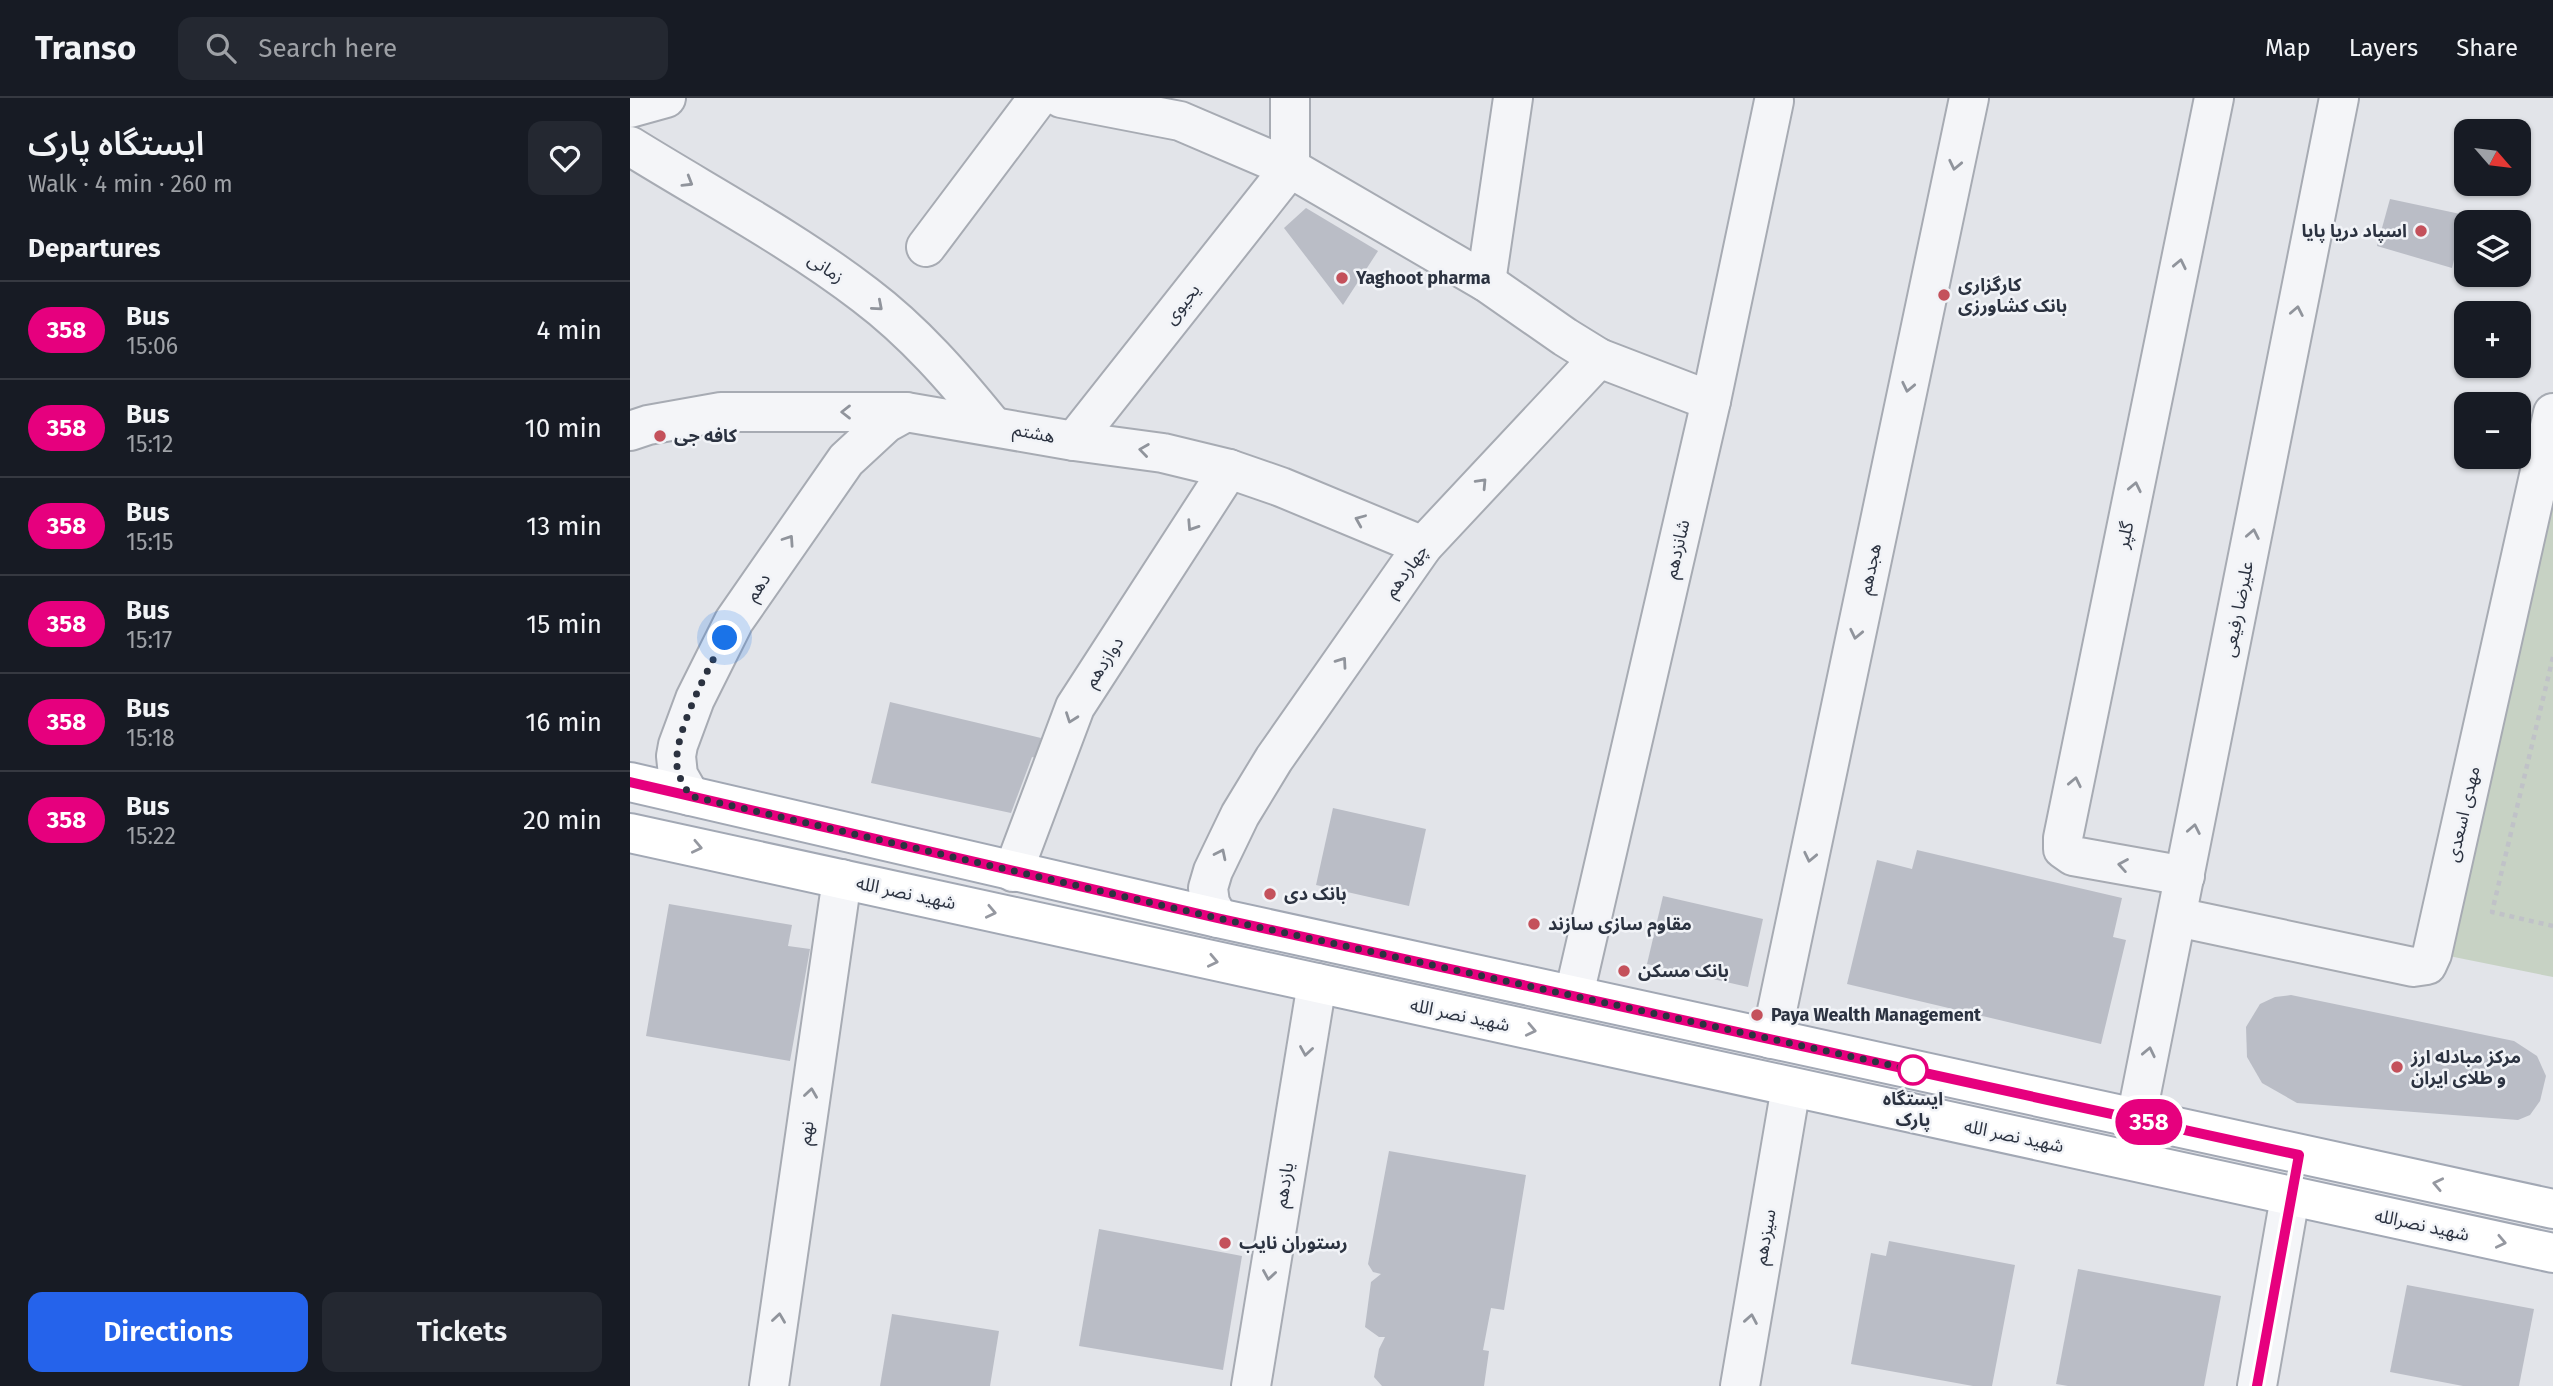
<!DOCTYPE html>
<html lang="en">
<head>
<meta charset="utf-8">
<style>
	body { margin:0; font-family:"Fira Sans","Noto Sans Arabic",sans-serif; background:#242831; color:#f1f3f6; height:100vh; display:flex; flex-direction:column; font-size:26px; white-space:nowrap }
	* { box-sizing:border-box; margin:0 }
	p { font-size:23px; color:#9ea1a6 }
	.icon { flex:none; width:38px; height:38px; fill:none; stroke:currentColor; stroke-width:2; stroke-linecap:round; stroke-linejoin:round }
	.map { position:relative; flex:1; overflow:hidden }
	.drawer { display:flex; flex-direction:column; background:#171b24; width:630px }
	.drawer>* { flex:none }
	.badge { padding:0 14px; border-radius:23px; font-size:24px; line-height:46px }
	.needle { width:46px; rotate:118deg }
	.fabs { position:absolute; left:1824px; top:21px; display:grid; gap:14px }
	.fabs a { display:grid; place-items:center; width:77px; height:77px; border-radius:14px; background:#171b24; box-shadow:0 2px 5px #0004; font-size:35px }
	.you { position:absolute; width:35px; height:35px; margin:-18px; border:5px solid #fff; border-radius:50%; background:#1a73e8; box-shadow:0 0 0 10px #1a73e833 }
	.map>.badge { position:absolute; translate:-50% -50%; box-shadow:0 0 0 4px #fff }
	h2 { padding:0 28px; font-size:26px; line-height:63px }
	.round { display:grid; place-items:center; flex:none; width:74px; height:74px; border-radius:14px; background:#242831 }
	.overview { display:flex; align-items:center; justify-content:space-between; height:119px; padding:0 28px }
	h1 { font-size:33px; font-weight:600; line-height:52px }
	.cta { display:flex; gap:14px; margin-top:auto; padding:14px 28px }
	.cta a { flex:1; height:80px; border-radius:14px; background:#2563eb; color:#fff; font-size:28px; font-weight:600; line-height:80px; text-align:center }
	.cta a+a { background:#242831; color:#f1f3f6 }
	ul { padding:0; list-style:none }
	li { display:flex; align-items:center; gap:21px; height:98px; padding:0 28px; border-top:2px solid #363941 }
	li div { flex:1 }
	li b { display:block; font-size:26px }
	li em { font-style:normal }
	li .badge { min-width:77px; font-weight:700; text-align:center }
	header { display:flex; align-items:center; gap:42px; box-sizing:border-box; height:98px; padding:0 35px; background:#171b24; border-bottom:2px solid #363941 }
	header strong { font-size:33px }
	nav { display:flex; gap:38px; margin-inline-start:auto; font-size:24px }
	.search { width:490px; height:63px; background:#242831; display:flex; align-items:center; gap:18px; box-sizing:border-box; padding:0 24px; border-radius:14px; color:#9ea1a6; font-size:26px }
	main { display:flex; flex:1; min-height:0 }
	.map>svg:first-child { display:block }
	.green { fill:#c7d2c4 }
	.building { fill:#babdc6 }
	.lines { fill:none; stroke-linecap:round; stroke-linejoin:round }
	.minor-casing { stroke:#a7abb3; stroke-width:42 }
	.major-casing { stroke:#a2a8b4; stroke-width:42 }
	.path { stroke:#c0c2c8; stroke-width:4.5; stroke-dasharray:5 5; stroke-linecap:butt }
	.minor { stroke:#f4f5f8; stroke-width:38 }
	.major { stroke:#fff; stroke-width:38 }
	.oneway { stroke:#90949c }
	.oneway2 { stroke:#9598a0 }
	.line-casing { stroke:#fff; stroke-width:16 }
	.line { stroke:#e6007e; stroke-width:10 }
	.walk { stroke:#2b3240; stroke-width:7; stroke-dasharray:0 12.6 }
	.poi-dot { fill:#c4515b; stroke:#f1f3f7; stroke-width:2.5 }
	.stop-dot { fill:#fff; stroke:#e6007e; stroke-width:3.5 }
	.labels { text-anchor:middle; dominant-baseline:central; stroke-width:5; stroke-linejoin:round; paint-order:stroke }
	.poi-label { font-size:18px; font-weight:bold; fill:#2b3240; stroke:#f1f3f7; text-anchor:start }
	.street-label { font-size:18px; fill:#2b3240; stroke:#f1f3f7 }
	.stop-label { font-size:18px; font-weight:bold; fill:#2b3240; stroke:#f1f3f7 }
</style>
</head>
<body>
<header>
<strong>Transo</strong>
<div class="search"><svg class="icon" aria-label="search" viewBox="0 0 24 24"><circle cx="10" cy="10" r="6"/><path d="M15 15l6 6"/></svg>Search here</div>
<nav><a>Map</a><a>Layers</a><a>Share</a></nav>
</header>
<main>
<section class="drawer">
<div class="overview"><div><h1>ایستگاه پارک</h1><p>Walk · 4 min · 260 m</p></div><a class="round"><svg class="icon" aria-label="heart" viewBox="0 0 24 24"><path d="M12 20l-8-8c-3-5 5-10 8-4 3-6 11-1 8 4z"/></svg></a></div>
<h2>Departures</h2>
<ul>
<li><span class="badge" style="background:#e6007e;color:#fff">358</span><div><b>Bus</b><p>15:06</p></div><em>4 min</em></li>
<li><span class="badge" style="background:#e6007e;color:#fff">358</span><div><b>Bus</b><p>15:12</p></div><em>10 min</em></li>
<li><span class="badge" style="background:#e6007e;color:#fff">358</span><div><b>Bus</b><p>15:15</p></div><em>13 min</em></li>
<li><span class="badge" style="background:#e6007e;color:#fff">358</span><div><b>Bus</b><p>15:17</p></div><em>15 min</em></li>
<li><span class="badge" style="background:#e6007e;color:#fff">358</span><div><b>Bus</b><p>15:18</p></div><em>16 min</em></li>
<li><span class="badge" style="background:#e6007e;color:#fff">358</span><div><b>Bus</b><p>15:22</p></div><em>20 min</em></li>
</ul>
<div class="cta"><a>Directions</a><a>Tickets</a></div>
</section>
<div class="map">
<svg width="1923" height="1288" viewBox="0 0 1923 1288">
	<rect width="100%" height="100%" fill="#e2e4e9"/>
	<path class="green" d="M1923,385V879L1819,858Z"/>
	<g class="building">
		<path d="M1760,101L1835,117L1822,170L1747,148Z"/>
		<path d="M676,110L748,153L713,207L654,130Z"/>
		<path d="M260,604L411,640L406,660L402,659L381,715L241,685Z"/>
		<path d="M703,710L796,731L779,808L686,787Z"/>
		<path d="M1287,752L1492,800L1483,839L1496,842L1471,946L1217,886L1247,762L1282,771Z"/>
		<path d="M1033,798L1133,821L1118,889L1017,866Z"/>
		<path d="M39,806L162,827L158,848L180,851L160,963L16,938Z"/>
		<path d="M1661,897L1884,943L1907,958L1916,978L1910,1003L1900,1017L1888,1022L1667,1005L1632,985L1617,959L1616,929L1630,906L1645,899Z"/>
		<path d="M759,1053L896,1077L874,1212L861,1210L853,1252L859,1253L854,1288H752L744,1279L749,1251L755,1239H749L735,1229L741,1184L751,1176L743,1174L738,1166Z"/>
		<path d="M469,1131L612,1158L593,1272L449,1248Z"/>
		<path d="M1259,1143L1385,1167L1362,1288H1343L1221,1266L1241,1155L1256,1158Z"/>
		<path d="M1448,1171L1591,1198L1574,1288H1438L1426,1286Z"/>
		<path d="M1777,1187L1904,1211L1889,1288H1833L1760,1274Z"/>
		<path d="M262,1216L369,1233L360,1288H250Z"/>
	</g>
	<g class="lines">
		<defs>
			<g id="minor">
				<path d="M431,0L550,23L660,70L856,184L935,239L969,260L1081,303"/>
				<path d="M0,10L36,0"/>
				<path d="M0,48C79,97 162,141 235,197C284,234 324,280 362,327"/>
				<path d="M296,149L408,0"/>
				<path d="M856,184L883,0"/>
				<path d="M0,333L18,327L91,314H276L444,343L533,355L599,371L651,389L793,448"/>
				<path d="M444,343L660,70V0"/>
				<path d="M60,698L48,677L46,658L48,647L65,601L104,523L216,362L256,325L276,314"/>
				<path d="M383,774L445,609L599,371"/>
				<path d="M1555,778L1443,758L1433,751V740L1584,0"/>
				<path d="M1547,819L1783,869L1797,867L1802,856L1923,315"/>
				<path d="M588,820L580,805L578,790L583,773L610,717L644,661L793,448L969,260"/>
				<path d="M944,897L1081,303L1144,3"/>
				<path d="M1141,941L1339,0"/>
				<path d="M1506,1021L1709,0"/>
				<path d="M139,1288L212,781"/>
				<path d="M621,1288L687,885"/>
				<path d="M1110,1288L1161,989"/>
				<path d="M1627,1288L1660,1099"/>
			</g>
			<g id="major">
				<path d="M0,684L588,820L1923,1111"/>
				<path d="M0,735L1923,1155"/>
			</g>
		</defs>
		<use href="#minor" class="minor-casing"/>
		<use href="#major" class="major-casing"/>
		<path class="path" d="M1923,559L1862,814L1923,828"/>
		<use href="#minor" class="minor"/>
		<use href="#major" class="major"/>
	</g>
	<defs><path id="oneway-chevron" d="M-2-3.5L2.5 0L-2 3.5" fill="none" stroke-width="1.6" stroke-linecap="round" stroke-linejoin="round" transform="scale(1.75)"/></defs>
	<g class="oneway">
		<use href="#oneway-chevron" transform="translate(1325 67) rotate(102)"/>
		<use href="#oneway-chevron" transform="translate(58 84) rotate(31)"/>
		<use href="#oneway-chevron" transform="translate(1550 166) rotate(-78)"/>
		<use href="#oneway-chevron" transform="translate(248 208) rotate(41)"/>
		<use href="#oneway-chevron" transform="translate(1667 213) rotate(-79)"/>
		<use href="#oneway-chevron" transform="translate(1278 289) rotate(102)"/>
		<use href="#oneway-chevron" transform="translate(216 314) rotate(-180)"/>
		<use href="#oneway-chevron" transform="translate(514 352) rotate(-172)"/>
		<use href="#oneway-chevron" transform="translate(852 385) rotate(-47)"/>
		<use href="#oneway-chevron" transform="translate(1505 389) rotate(-78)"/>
		<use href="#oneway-chevron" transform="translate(730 422) rotate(-157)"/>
		<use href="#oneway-chevron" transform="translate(562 428) rotate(123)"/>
		<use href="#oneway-chevron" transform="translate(1623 436) rotate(-79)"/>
		<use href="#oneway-chevron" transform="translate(159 442) rotate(-56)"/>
		<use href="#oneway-chevron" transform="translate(1226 536) rotate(102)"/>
		<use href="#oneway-chevron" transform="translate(712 564) rotate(-55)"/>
		<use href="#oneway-chevron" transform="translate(441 620) rotate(110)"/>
		<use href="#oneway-chevron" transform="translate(1445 684) rotate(-78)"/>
		<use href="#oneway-chevron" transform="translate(1564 731) rotate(-79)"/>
		<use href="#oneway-chevron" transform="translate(591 756) rotate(-64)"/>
		<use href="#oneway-chevron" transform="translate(1180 759) rotate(102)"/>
		<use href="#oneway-chevron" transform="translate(1493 767) rotate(-170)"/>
		<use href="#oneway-chevron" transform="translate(676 953) rotate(99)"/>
		<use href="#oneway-chevron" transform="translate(1519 954) rotate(-78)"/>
		<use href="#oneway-chevron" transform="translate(181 995) rotate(-82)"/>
		<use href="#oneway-chevron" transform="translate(639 1177) rotate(99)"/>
		<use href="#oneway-chevron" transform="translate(149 1220) rotate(-82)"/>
		<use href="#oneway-chevron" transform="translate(1121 1221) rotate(-80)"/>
	</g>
	<g class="oneway2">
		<use href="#oneway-chevron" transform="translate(67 749) rotate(12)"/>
		<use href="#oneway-chevron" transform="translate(361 814) rotate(12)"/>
		<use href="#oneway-chevron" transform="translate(583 863) rotate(12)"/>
		<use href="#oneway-chevron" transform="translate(901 932) rotate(12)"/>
		<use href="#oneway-chevron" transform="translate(1808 1086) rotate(-168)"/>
		<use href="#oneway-chevron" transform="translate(1871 1144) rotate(12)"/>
	</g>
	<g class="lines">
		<defs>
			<path id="line" d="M0,684L587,820L1669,1057L1627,1288"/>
		</defs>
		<use href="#line" class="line-casing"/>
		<use href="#line" class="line"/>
		<path class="walk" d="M95,540C79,568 43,637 47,668C48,679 55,689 60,698L587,820L1283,972"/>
	</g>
	<g class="poi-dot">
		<circle cx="1791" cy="133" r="7"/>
		<circle cx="712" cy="180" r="7"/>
		<circle cx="1314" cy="197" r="7"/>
		<circle cx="30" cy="338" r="7"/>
		<circle cx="640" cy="796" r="7"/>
		<circle cx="904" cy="826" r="7"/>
		<circle cx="994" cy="873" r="7"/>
		<circle cx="1127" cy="917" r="7"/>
		<circle cx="1767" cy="969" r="7"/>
		<circle cx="595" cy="1145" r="7"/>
	</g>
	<circle class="stop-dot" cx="1283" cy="972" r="14"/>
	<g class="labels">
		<g class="poi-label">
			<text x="1777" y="133" text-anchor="end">اسپاد دریا پایا</text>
			<text x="726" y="180">Yaghoot pharma</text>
			<text x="1328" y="187">کارگزاری<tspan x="1328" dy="21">بانک کشاورزی</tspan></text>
			<text x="44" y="338">کافه جی</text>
			<text x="654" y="796">بانک دی</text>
			<text x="918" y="826">مقاوم سازی سازند</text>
			<text x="1008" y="873">بانک مسکن</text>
			<text x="1141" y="917">Paya Wealth Management</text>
			<text x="1781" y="959">مركز مبادله ارز<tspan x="1781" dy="21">و طلای ايران</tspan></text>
			<text x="609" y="1145">رستوران نایب</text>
		</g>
		<g class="street-label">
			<text transform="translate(196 170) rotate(34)">زمانی</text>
			<text transform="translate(552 206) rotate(-52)">یحیوی</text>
			<text transform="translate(404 335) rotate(11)">هشتم</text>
			<text transform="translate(1495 437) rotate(-78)">گلپر</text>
			<text transform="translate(1047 451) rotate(-77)">شانزدهم</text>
			<text transform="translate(1240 471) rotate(-78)">هجدهم</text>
			<text transform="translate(776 473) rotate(-54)">چهاردهم</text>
			<text transform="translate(128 489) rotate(-56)">دهم</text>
			<text transform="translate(1608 511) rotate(-79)">علیرضا رفیعی</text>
			<text transform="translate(474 564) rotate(-57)">دوازدهم</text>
			<text transform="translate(1833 716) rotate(-77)">مهدی اسعدی</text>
			<text transform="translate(276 795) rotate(12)">شهید نصر الله</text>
			<text transform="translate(830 917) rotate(12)">شهید نصر الله</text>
			<text transform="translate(176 1035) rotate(-82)">نهم</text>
			<text transform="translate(1384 1038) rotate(12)">شهید نصر الله</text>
			<text transform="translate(654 1087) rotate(-81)">یازدهم</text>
			<text transform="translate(1792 1127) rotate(12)">شهید نصرالله</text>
			<text transform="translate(1135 1139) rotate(-80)">سیزدهم</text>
		</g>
		<g class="stop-label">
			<text x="1283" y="1001">ایستگاه<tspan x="1283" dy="21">پارک</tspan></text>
		</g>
	</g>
</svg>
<div class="fabs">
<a><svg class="needle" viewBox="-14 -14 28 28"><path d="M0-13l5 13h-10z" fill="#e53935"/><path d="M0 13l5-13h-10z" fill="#9ea1a6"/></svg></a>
<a><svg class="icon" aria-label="layers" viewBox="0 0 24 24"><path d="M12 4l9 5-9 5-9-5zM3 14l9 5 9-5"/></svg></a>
<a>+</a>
<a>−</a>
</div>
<div class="you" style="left:95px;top:540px"></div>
<b class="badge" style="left:1519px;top:1024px;background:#e6007e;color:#fff">358</b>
</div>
</main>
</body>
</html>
